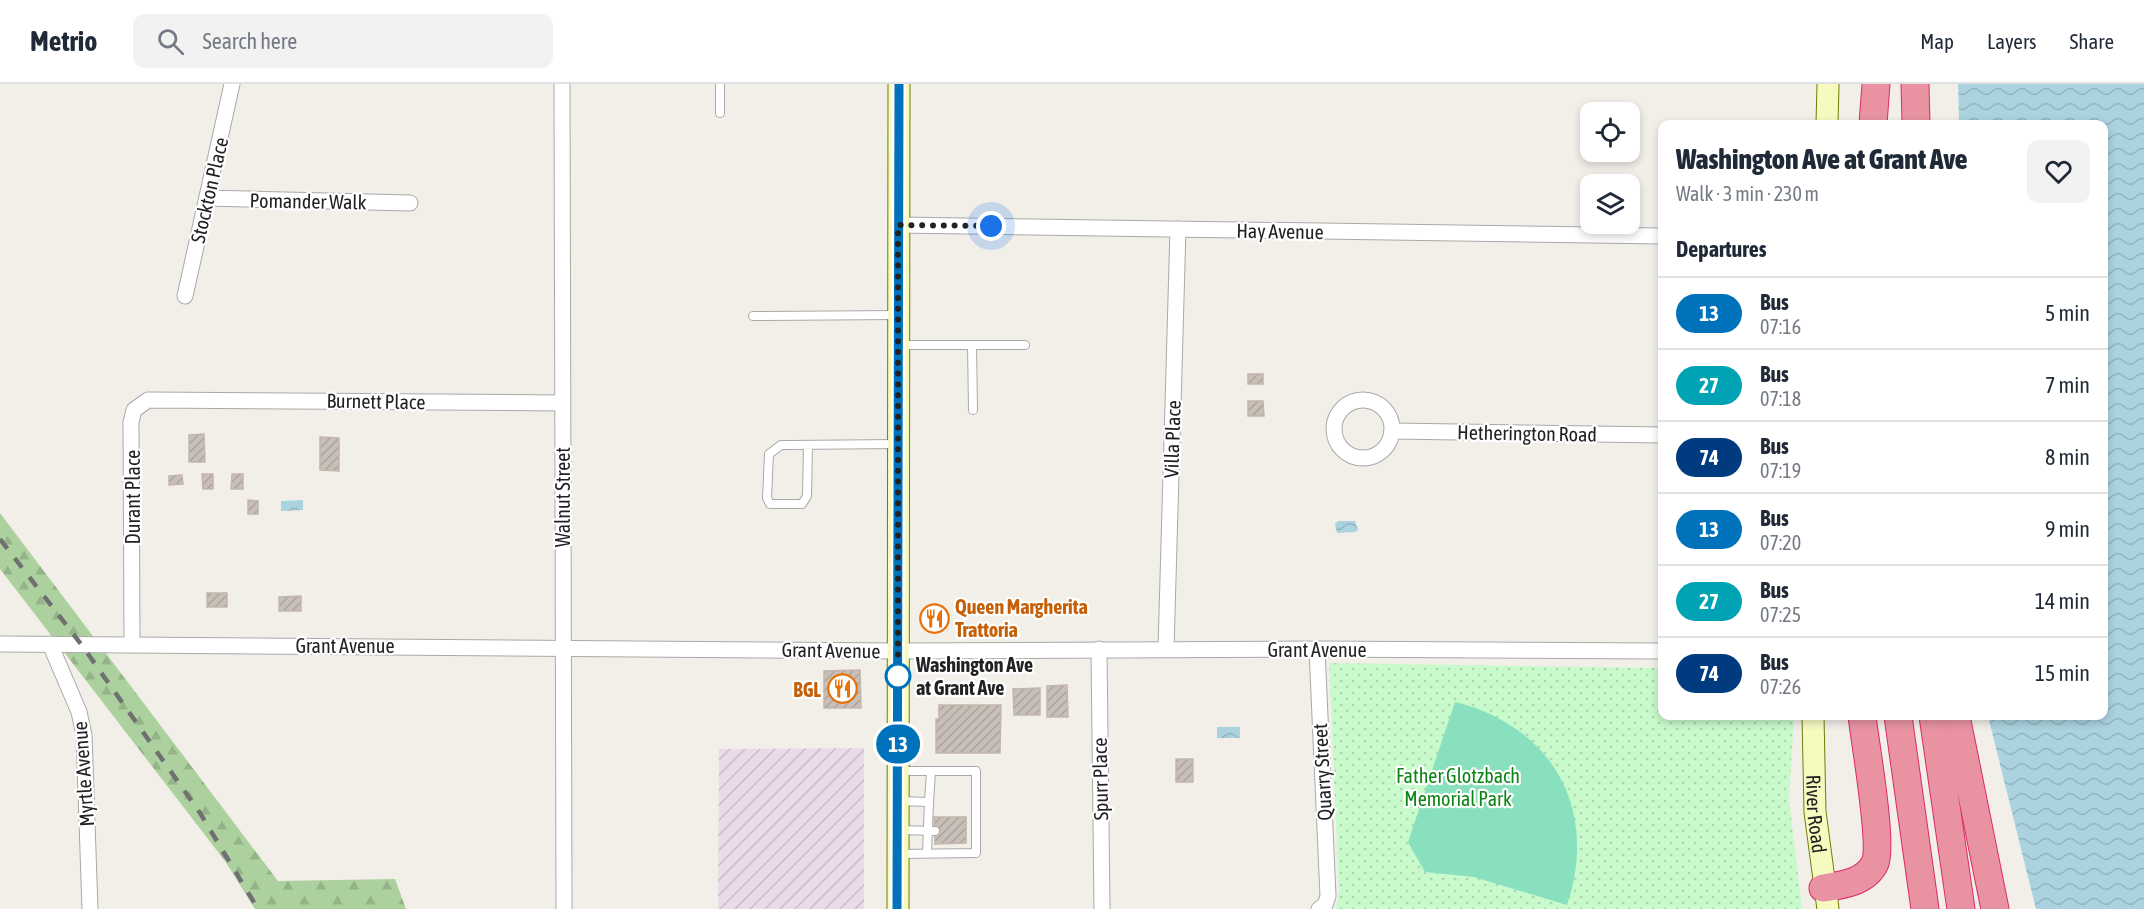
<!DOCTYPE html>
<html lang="en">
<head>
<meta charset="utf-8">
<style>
	body { margin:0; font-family:"Asap Condensed",sans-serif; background:#f2f2f3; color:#1f2937; height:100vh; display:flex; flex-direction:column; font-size:22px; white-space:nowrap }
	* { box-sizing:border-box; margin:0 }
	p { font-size:20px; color:#747a83 }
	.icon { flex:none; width:33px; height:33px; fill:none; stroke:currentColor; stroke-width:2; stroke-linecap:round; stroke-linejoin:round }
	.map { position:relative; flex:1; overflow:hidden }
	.drawer { position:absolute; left:1658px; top:36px; width:450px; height:600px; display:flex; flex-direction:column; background:#fff; border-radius:12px; box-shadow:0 3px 9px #0003 }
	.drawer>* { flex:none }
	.badge { padding:0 12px; border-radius:20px; font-size:21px; line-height:39px }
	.controls { position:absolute; left:1580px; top:18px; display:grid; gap:12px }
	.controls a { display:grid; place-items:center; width:60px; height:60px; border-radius:12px; background:#fff; box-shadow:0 3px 9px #0003; font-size:30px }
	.you { position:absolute; width:30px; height:30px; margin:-15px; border:4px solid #fff; border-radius:50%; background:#1a73e8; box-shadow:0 0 0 9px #1a73e833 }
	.map>.badge { position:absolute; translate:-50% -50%; box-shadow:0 0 0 3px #fff }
	h2 { padding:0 18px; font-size:22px; line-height:54px }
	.round { display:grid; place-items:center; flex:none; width:63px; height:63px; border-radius:12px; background:#f2f2f3 }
	.overview { display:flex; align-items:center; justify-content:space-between; height:102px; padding:0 18px }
	h1 { font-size:28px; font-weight:800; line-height:45px }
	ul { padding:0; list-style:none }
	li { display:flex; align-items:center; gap:18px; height:72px; padding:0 18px; border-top:2px solid #e0e1e3 }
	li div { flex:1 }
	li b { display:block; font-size:22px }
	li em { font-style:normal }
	li .badge { min-width:66px; font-weight:700; text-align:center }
	header { display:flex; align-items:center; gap:36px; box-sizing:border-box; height:84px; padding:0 30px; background:#fff; border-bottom:2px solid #e0e1e3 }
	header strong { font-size:28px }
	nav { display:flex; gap:33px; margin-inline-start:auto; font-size:21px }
	.search { width:420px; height:54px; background:#f2f2f3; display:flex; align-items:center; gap:15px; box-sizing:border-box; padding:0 21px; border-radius:12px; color:#747a83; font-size:22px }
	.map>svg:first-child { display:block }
	.industrial { fill:url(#industrial-furrows) }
	.forest { fill:url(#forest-firs) }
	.park { fill:url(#park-dots) }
	.pitch { fill:#88e0be }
	.water { fill:url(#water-waves) }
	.building { fill:url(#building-hatch); stroke:#c4b6ab; stroke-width:1.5 }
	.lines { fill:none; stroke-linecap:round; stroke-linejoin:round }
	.lane-casing { stroke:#a9a9a9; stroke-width:10 }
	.street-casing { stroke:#a9a9a9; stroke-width:17 }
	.secondary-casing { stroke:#707d05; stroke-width:23 }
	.highway-casing { stroke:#dc2a67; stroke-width:29 }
	.lane { stroke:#fff; stroke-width:8 }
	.street { stroke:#fff; stroke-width:15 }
	.secondary { stroke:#f7fabf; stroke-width:21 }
	.highway { stroke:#e892a2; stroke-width:27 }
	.rail { stroke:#707070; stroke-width:4.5; stroke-dasharray:12 12; stroke-linecap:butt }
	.line-casing { stroke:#fff; stroke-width:14 }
	.line { stroke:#0072bc; stroke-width:9 }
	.walk { stroke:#222; stroke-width:6; stroke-dasharray:0 10.8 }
	.stop-dot { fill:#fff; stroke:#0072bc; stroke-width:3 }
	.labels { text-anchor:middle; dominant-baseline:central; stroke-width:4.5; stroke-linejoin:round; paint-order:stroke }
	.street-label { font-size:20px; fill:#222; stroke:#fff }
	.food-label { font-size:20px; font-weight:bold; fill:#c56008; stroke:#fff; text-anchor:start }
	.stop-label { font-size:20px; font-weight:bold; fill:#222; stroke:#fff; text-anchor:start }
	.park-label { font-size:20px; fill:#0c8416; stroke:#fff }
</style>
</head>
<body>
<header>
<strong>Metrio</strong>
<div class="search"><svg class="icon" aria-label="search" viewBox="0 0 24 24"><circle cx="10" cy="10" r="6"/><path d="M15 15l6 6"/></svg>Search here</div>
<nav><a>Map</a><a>Layers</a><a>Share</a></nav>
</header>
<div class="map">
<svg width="2144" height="825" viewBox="0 0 2144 825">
	<defs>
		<pattern id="industrial-furrows" width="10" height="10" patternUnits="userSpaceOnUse" patternTransform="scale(1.5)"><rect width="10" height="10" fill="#ebdbe8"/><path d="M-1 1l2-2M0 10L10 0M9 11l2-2" fill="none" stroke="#c9bcc7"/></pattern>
		<pattern id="forest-firs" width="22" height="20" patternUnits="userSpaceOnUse" patternTransform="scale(1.5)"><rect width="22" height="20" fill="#add19e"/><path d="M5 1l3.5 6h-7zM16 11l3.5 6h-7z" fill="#95b388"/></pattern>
		<pattern id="park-dots" width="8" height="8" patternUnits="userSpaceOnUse" patternTransform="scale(1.5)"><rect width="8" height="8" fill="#c8facc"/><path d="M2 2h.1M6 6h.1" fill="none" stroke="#acd6af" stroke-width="1.8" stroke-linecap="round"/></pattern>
		<pattern id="water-waves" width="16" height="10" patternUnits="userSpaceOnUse" patternTransform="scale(1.5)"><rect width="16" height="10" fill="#aad3df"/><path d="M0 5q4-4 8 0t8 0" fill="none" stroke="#92b5bf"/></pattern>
		<pattern id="building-hatch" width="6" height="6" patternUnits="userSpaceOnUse" patternTransform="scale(1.5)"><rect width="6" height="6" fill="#c7bfb8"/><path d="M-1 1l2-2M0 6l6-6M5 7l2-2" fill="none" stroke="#aba49e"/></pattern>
	</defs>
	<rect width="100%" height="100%" fill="#f2efe9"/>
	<path class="industrial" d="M864,664V825H718L719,665Z"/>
	<path class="forest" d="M0,429L278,797L395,795L406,825H255L225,777L0,485Z"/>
	<path class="park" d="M1329,579L1662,584V632H1794L1789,715L1802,825H1336L1339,808Z"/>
	<path class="pitch" d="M1455,618C1553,642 1599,726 1567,821L1474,793L1425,788L1408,758Z"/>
	<g class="water">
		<path d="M1958,0H2144V825H2036L1988,632H2103V40H1959Z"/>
		<path d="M303,416V426L281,427V417Z"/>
		<path d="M1338,437H1355L1358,446L1355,448L1337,449L1335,440Z"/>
		<rect x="1217" y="643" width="23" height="11"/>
	</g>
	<g class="building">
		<rect x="1248" y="290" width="15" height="10"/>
		<path d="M1248,317H1263L1264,332H1248Z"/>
		<path d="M204,350L205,378H189V351Z"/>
		<path d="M320,353L339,354V387L320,386Z"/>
		<path d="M202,390H213V405H203Z"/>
		<path d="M232,390H243V405H231Z"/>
		<path d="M182,391L183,400L169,401V392Z"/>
		<path d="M248,416L258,417V430H248Z"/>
		<rect x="207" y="509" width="20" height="14"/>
		<path d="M301,512V527H279V513Z"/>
		<path d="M860,586L861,624H824V587Z"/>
		<path d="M1067,601L1068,633H1047V602Z"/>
		<path d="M1040,604V631H1014L1013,605Z"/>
		<path d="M939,621H1001L1000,669H936V635H939Z"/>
		<rect x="1176" y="675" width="17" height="23"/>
		<path d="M934,733H966V759L935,760Z"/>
	</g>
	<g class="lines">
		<defs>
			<g id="lane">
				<path d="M720,29V0"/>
				<path d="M753,232L898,231"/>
				<path d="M900,261H1025"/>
				<path d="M972,261L973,326"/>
				<path d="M808,361L807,412L802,420H770L767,414L769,370L781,361H790L896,360"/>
				<path d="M899,687H976V769L900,770"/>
				<path d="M899,717L929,718L931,687"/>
				<path d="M900,746L935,747"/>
				<path d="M927,769L929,718"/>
			</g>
			<g id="street">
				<path d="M562,0L564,825"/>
				<path d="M207,114L410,119"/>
				<path d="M898,141L1662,152"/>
				<path d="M185,212L232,0"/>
				<circle cx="1363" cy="345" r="29"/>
				<path d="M1392,347L1662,351"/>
				<path d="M0,560L898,567L1317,565L1662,567"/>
				<path d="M50,560L79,628L84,651L90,825"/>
				<path d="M132,560L131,338L134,326L148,316L562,319"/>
				<path d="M1099,565L1102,825"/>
				<path d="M1166,565L1178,145"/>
				<path d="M1317,565L1328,812L1325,821L1319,825"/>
			</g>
			<g id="secondary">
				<path d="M1827,40L1828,0"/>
				<path id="s1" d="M1813,632L1815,728L1828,825"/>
				<path d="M898,825L899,0"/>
			</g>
			<g id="highway">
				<path d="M1915,0L1916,40"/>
				<path d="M1873,40L1876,0"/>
				<path d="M1898,632L1925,825"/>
				<path d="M1933,632L1961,825"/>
				<path d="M1956,632L1995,825"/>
				<path d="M1823,804C1843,801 1866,798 1875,779C1883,760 1865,658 1862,632"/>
			</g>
		</defs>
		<use href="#lane" class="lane-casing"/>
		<use href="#street" class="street-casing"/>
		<use href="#secondary" class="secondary-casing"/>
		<use href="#highway" class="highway-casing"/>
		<use href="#lane" class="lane"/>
		<use href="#street" class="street"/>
		<use href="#secondary" class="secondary"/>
		<use href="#highway" class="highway"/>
		<path class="rail" d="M0,455L81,560L200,729L258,825"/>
	</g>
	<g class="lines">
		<defs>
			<path id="line" d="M897,825L899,0"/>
		</defs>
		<use href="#line" class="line-casing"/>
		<use href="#line" class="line"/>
		<path class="walk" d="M898,592V141L991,142"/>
	</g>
	<defs>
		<symbol id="restaurant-ring" viewBox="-11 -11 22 22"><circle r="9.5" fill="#fff" stroke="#e8710a" stroke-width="1.5"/><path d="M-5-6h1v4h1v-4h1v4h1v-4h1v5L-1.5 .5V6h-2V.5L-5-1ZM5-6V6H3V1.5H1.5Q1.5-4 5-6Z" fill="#e8710a"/></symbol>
	</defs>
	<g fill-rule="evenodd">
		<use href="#restaurant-ring" x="918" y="518" width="33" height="33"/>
		<use href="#restaurant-ring" x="826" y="588" width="33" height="33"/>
	</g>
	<circle class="stop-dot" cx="898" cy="592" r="12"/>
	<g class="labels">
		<g class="street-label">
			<text transform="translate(209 106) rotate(-77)">Stockton Place</text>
			<text transform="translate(308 117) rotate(1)">Pomander Walk</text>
			<text transform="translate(1280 147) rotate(1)">Hay Avenue</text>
			<text transform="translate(376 317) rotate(1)">Burnett Place</text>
			<text transform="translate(1527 349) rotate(1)">Hetherington Road</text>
			<text transform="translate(1172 355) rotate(-88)">Villa Place</text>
			<text transform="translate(132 413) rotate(-90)">Durant Place</text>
			<text transform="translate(562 413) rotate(-90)">Walnut Street</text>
			<text x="345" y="561">Grant Avenue</text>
			<text x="1317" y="565">Grant Avenue</text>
			<text transform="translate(831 566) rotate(1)">Grant Avenue</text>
			<text transform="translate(1322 688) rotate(-93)">Quarry Street</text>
			<text transform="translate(83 690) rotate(-94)">Myrtle Avenue</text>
			<text transform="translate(1100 695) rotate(-91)">Spurr Place</text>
			<text stroke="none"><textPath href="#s1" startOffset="98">River Road</textPath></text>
		</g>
		<g class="food-label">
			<text x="955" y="522">Queen Margherita<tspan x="955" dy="23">Trattoria</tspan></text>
			<text x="821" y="605" text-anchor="end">BGL</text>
		</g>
		<g class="stop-label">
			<text x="916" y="580">Washington Ave<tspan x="916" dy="23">at Grant Ave</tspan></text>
		</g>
		<g class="park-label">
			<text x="1458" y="691">Father Glotzbach<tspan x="1458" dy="23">Memorial Park</tspan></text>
		</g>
	</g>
</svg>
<div class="controls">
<a><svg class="icon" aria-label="locate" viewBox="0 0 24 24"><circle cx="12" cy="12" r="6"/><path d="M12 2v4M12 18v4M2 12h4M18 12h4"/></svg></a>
<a><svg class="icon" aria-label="layers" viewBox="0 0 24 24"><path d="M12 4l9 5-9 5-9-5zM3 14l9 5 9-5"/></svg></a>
</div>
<div class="you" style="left:991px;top:142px"></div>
<b class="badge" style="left:898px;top:660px;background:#0072bc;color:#fff">13</b>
<section class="drawer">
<div class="overview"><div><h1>Washington Ave at Grant Ave</h1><p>Walk · 3 min · 230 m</p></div><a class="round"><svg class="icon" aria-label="heart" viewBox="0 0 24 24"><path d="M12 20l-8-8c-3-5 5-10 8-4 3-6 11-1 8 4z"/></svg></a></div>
<h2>Departures</h2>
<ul>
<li><span class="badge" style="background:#0072bc;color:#fff">13</span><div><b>Bus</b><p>07:16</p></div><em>5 min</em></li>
<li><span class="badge" style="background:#00a3b4;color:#fff">27</span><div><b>Bus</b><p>07:18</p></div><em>7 min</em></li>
<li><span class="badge" style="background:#003b80;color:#fff">74</span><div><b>Bus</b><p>07:19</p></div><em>8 min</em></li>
<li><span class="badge" style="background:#0072bc;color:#fff">13</span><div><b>Bus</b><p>07:20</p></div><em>9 min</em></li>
<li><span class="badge" style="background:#00a3b4;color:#fff">27</span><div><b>Bus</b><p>07:25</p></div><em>14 min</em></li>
<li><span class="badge" style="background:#003b80;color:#fff">74</span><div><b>Bus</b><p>07:26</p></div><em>15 min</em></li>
</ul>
</section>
</div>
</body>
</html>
